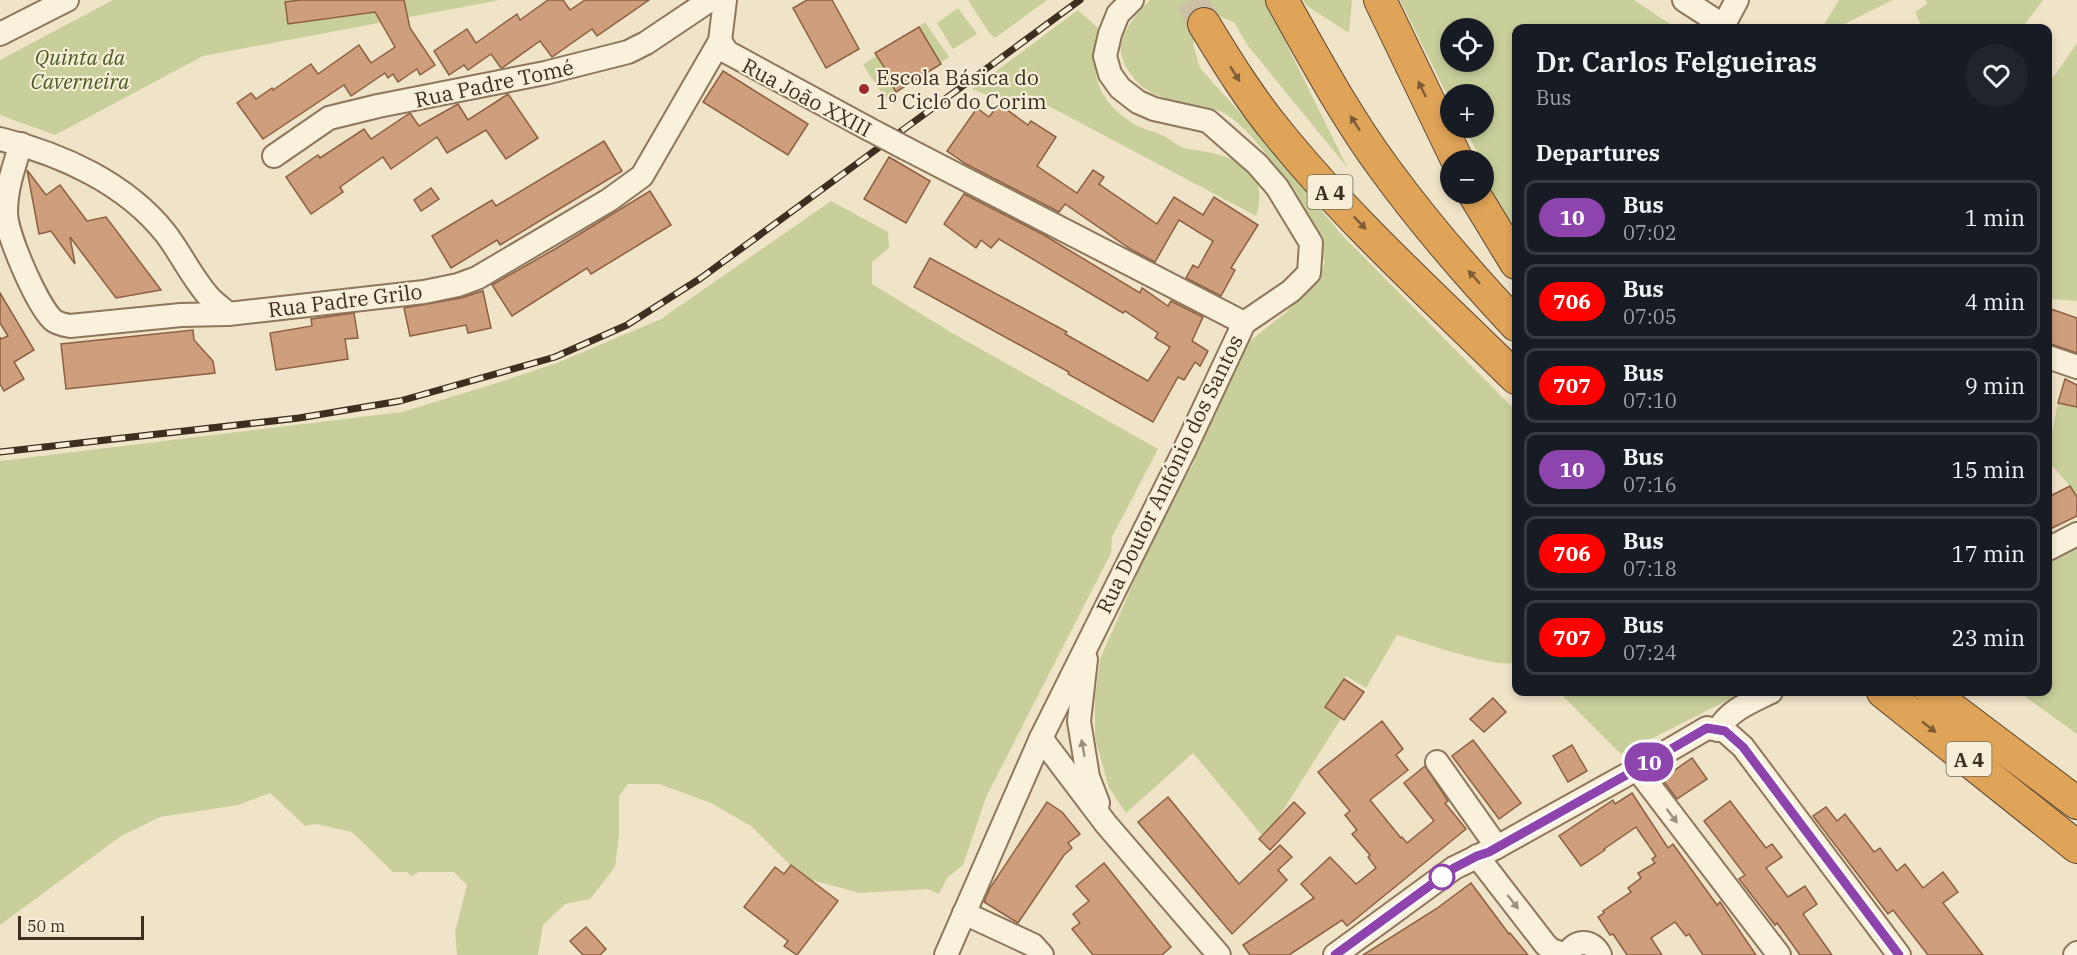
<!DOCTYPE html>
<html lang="en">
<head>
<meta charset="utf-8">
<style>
	body { margin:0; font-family:"IBM Plex Serif",serif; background:#20242c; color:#f1f3f6; height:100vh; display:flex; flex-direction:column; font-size:22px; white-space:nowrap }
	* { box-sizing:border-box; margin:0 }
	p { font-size:20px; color:#9ea1a6 }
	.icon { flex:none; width:33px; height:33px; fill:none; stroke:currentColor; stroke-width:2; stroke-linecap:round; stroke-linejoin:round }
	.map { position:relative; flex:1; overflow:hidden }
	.drawer { position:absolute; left:1512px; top:24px; width:540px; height:672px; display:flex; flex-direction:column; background:#171b24; border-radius:12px; box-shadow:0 3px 9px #0003 }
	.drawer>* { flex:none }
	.badge { padding:0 12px; border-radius:20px; font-size:21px; line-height:39px }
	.tools { position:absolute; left:1440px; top:18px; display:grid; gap:12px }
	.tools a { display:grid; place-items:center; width:54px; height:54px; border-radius:50%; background:#171b24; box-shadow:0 3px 9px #0003; font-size:30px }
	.scale { position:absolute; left:18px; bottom:15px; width:126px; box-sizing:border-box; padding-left:6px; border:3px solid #3d2e20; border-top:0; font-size:16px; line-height:21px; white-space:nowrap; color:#3d2e20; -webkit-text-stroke:4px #f7eed8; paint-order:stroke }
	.map>.badge { position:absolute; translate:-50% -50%; box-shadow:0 0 0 3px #fff }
	h2 { padding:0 24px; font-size:22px; line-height:54px }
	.round { display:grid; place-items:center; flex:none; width:63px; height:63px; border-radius:32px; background:#20242c }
	.headline { display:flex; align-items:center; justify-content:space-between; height:102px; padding:0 24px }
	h1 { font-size:28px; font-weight:600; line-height:45px }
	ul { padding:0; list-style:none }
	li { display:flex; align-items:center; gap:18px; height:75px; margin:0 12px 9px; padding:0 12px; border:3px solid #363941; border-radius:12px }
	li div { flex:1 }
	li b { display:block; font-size:22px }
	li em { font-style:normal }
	li .badge { min-width:66px; font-weight:700; text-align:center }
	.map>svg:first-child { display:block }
	.green { fill:#c9cf9b; fill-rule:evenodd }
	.building { fill:#cf9f7d; stroke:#8d5f41; stroke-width:1.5 }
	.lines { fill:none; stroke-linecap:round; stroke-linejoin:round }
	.highway-tunnel { stroke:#ccc0a6; stroke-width:32; stroke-dasharray:32 16; stroke-linecap:butt }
	.minor-casing { stroke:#8d765c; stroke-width:26 }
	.highway-casing { stroke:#5b4430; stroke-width:34 }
	.minor { stroke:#faf1dc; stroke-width:22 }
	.highway { stroke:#e0a458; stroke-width:32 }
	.rail-casing { stroke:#3d2e20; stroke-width:7 }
	.rail { stroke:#f7eed8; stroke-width:4.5; stroke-dasharray:14; stroke-linecap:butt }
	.minor-bridge-casing { stroke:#8d765c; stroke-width:26; stroke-linecap:butt }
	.minor-bridge { stroke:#faf1dc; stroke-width:22 }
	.oneway { fill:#7e5d36 }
	.oneway2 { fill:#9c907e }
	.line-casing { stroke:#fff; stroke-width:14 }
	.line { stroke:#8e44ad; stroke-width:9 }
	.poi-dot { fill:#9e2a2b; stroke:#f7eed8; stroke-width:2 }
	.stop-dot { fill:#fff; stroke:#8e44ad; stroke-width:3 }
	.labels { text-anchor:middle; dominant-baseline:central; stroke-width:4.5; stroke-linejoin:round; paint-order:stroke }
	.shield { fill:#f7eed8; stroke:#756857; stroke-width:1.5 }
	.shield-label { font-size:20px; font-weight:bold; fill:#3d2e20 }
	.park-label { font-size:21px; font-style:italic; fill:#4d5a26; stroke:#f7eed8 }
	.poi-label { font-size:21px; fill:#3d2e20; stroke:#f7eed8; text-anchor:start }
	.street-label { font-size:21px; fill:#3d2e20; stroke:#f7eed8 }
</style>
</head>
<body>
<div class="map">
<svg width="2077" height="955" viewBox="0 0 2077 955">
	<rect width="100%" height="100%" fill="#f0e4c8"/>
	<g class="green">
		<path d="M113,0H500L203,56L55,135L0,115V60Z"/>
		<path d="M968,0H1047L995,38L990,34Z"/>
		<path d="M1150,0H1265L1347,167L1248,46L1234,22L1210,13L1198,19L1193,44L1200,68L1244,117L1341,234L1516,411V662C1499,670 1419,641 1397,635L1366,688L1346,676L1325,707L1342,717L1265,839L1193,753L1126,813L1109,788L1095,738V698L1100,659L1157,529L1193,464L1218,391L1245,345L1285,313L1307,292L1315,284L1325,262C1300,211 1278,157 1234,120C1215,103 1199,109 1178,102C1168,100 1152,94 1144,88C1132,79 1116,57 1122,41C1127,24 1138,12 1150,0Z"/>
		<path d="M1303,0H1352L1349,33L1307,6Z"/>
		<path d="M1400,0H1634L1676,28H1516V235C1503,213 1484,188 1484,160H1481L1465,128H1484V94H1450V101ZM1450,28H1484V62H1450Z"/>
		<path d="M1839,0H1893L1836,28H1822Z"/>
		<path d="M1926,0H2043L2022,28H1914L1921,25L1915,12L1927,4Z"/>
		<path d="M958,8L977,34L953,49L937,23Z"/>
		<path d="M1078,10L1099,29C1089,72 1096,103 1138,126C1146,130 1156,132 1164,136C1171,140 1177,145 1184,148C1191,150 1199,150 1207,152C1243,159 1269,175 1256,216L1026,94L1005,103L972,89Z"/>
		<path d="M925,22L949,57L887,100L863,65Z"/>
		<path d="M2077,43V301L2053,299L2048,296V85Z"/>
		<path d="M831,201L888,232L889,248L872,262V284L954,334L1158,449L1112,537L1111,553L986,797L963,865L947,878L939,894L928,889L860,893L811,880L790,865L751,826L711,803L659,784H628L619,796V836L615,867L590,899L565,904L543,925L538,955H457L455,932L467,885L454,872H419L412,876L407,872H393L352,832L316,824L305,826L270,793L238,805L160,817L121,836L0,925V461L402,412L497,383L557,363L661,319Z"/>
		<path d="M2058,403L2077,407V497L2070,486L2048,461V452Z"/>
		<path d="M2077,545V734L2019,692H2048V560Z"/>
		<path d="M1559,692H1744L1621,754Z"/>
	</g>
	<g class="building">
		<path d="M301,0H404L410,28L435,65L420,75L417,69L398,82L393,74L388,78L385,73L351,96L344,85L263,139L237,103L251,93L256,99L272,88L273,90L311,64L318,74L359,45L371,63L395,47L375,12L288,24L285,2Z"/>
		<path d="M548,0H563L570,10L585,0H649L597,36L592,29L552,57L540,41L502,68H501L491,54L468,70L464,65L449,75L434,51L467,29L476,43L517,14L520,20Z"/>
		<path d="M807,0H832L859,49L826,68L793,8Z"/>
		<path d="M919,27L941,64L896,92L883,71L886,70L875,53Z"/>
		<path d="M723,71L808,124L788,155L703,102Z"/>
		<path d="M508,94L538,138L506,159L486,130L447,153L437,137L391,169L383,157L340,187L343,192L311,214L286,177L318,155L320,158L364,129L371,139L410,113L419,126L458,104L468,120Z"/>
		<path d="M999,104L1028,125L1031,121L1056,137L1037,166L1077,193L1093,170L1104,177L1099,184L1157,224L1174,197L1203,215L1214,197L1258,225L1231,268L1235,270L1221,296L1186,278L1193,265L1198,268L1213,241L1179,220L1155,262L1132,250L1065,204L1059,212L966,164L947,151L977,108L989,117Z"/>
		<path d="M604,141L622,171L500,245L497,240L451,268L432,236L492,200L496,206Z"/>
		<path d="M889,157L930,181L906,223L864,199Z"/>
		<path d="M27,170L46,195L60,185L87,221L106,217L161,290L116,298L70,237L75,264L51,231L39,234Z"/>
		<path d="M431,188L439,199L421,211L414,200Z"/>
		<path d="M650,191L671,225L591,274L587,268L512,316L492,285L555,249Z"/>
		<path d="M964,194L1044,235L1140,293L1142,288L1168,306L1171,301L1203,317L1192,341L1208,351L1200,366L1195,362L1184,380L1178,377L1153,422L1068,374L1069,372L914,287L930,258L1067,332L1065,334L1148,381L1170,347L1155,338L1158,333L1125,311L1123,313L999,239L991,248L981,240L976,248L944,224Z"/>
		<path d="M483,291L491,328L468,333L466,325L410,336L404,308L461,298Z"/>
		<path d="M0,293L34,350L14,362L24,379L4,391L0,384V337L1,339L8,336L0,323Z"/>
		<path d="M2048,308L2077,318V353L2048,343Z"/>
		<path d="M354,313L358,338L345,339L348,359L276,370L270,333L312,326L311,319Z"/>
		<path d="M193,330L194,340L213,361L215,373L66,389L61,344Z"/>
		<path d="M2065,379L2077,385V407L2058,403Z"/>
		<path d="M2070,486L2077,497V516L2048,530V497Z"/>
		<path d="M1344,679L1364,692L1344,720L1325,707Z"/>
		<path d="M1493,698L1506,712L1484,732L1470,719Z"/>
		<path d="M1382,721L1403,749L1396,755L1408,770L1370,800L1401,838L1402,837L1407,843L1434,821L1404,783L1425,766L1448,801L1445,803L1466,829L1347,926L1342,920L1289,955H1250L1243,945L1314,898L1301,884L1330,857L1356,884L1376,868L1368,857L1370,855L1352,834L1357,830L1345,815L1350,811L1318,772Z"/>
		<path d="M1473,740L1521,803L1499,819L1452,756Z"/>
		<path d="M1572,745L1587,771L1568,782L1553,756Z"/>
		<path d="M1692,758L1707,779L1677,799L1662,779Z"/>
		<path d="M1632,793L1668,848L1673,844L1717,905L1720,902L1756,955H1703L1689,934L1686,936L1675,922L1651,938L1662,955H1627L1613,934L1610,935L1598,917L1604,913L1603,911L1631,892L1628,888L1641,878L1638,873L1655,863L1652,859L1656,856L1636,827L1604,849L1605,850L1581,866L1559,836L1613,800L1615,804Z"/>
		<path d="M1168,797L1239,884L1280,845L1292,857L1278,870L1287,880L1232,934L1138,822Z"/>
		<path d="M1730,801L1766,848L1772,844L1782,857L1766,868L1788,897L1805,886L1817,904L1803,914L1832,955H1800L1777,923L1775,925L1739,879L1745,875L1704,821Z"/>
		<path d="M1047,802L1062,812L1080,834L1068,843L1072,848L1064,855L1018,923L984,902L990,888Z"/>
		<path d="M1294,802L1305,813L1270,850L1259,839Z"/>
		<path d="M1826,807L1837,821L1845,814L1874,852L1880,848L1897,871L1905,864L1923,888L1943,872L1958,892L1943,903L1983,955H1928L1893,910L1888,914L1813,816Z"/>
		<path d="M1104,863L1171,947L1162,955H1093L1072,929L1080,923L1073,914L1089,901L1076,886Z"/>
		<path d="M791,865L838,901L797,955L784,946L788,941L744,907L775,867L784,874Z"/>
		<path d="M1471,883L1509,934L1510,933L1528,955H1363L1436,909Z"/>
		<path d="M586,927L606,949L600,955H583L570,941Z"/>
	</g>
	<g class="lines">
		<path class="highway-tunnel" d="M1192,0L1204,24"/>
		<defs>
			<g id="minor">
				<path d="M725,0L720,41L727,52L867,128"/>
				<path d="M1684,0L1727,28"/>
				<path d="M1723,26L1737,0"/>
				<path d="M0,34L67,0"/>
				<path d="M0,139C61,154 126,183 166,234C182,255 193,280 211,299C216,304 223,309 228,314"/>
				<path d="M21,144C14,166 6,189 6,212C6,234 37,305 53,320C58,324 64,325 70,326L181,315L228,314L424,292L458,285L477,278L609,200L642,176L720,41"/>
				<path d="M905,148L1244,323"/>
				<path d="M274,156L329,118L378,106L545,73L628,52L646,43L710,0"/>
				<path d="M2048,357L2077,367"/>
				<path d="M2048,549L2077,534"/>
				<path d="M1086,659L1079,721L1088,777L1098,803"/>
				<path d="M1718,730C1729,710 1751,702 1771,692"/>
				<path d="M1041,738L1106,824L1219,955"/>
				<path d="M1437,762L1497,847"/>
				<path d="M1637,769L1779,955"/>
				<path d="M1477,856L1545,944L1551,950L1567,955"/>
				<path d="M964,913L1033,945L1042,955"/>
				<path d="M946,955L1041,738L1184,451L1244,323L1291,291L1309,273L1311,243L1277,187L1257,164L1208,121L1154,109L1138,102L1120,88L1110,74L1105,56L1110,34L1118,14L1132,0"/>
				<path d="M1335,955L1454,868L1497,847L1637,769L1707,728L1725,731L1743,747L1899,955"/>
				<path d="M1567,955C1575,939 1592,939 1600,955"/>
				<path d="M2075,955L2077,953"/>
			</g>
			<g id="highway">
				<path d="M1282,0C1314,57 1345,115 1384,168C1424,223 1469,275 1516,325"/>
				<path d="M1380,0L1457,160"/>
				<path d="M1204,24C1227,62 1250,99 1278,133C1349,221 1436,299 1516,378"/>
				<path d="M1474,194L1516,263"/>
				<path d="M1883,692L2077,847"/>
				<path d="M1930,692L2077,803"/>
			</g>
		</defs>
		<use href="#minor" class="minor-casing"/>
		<use href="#highway" class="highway-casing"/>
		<use href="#minor" class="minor"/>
		<use href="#highway" class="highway"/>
		<defs>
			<path id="rail" d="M0,452L299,418L400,401L555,357L627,325L701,278L1080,0"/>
		</defs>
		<use href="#rail" class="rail-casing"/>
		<use href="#rail" class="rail"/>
		<defs>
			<path id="minor-bridge" d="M867,128L905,148"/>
		</defs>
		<use href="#minor-bridge" class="minor-bridge-casing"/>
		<use href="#minor-bridge" class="minor-bridge"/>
	</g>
	<defs><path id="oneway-solid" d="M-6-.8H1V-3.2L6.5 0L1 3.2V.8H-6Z" transform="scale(1.5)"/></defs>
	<g class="oneway">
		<use href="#oneway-solid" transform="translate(1235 74) rotate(57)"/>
		<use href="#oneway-solid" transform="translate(1422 89) rotate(-116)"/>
		<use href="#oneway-solid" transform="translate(1355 123) rotate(-123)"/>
		<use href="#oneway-solid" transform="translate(1360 223) rotate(46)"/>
		<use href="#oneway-solid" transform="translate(1474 277) rotate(-132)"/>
		<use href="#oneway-solid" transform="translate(1929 727) rotate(38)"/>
	</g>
	<g class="oneway2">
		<use href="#oneway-solid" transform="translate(1083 748) rotate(-100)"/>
		<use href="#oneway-solid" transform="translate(1672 816) rotate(53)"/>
		<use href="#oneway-solid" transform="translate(1513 902) rotate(52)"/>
	</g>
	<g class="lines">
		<defs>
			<path id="line" d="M1335,955L1454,868L1477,856L1489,852L1637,769L1707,728L1725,731L1743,747L1899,955"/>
		</defs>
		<use href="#line" class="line-casing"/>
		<use href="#line" class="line"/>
	</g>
	<circle class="poi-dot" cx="864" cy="89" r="6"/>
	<circle class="stop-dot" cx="1442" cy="877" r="12"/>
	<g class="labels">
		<g class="shield">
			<rect x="1307.5" y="175" width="45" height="34" rx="4.5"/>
			<rect x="1946.5" y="742" width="45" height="34" rx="4.5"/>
		</g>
		<g class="shield-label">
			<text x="1330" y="192">A 4</text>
			<text x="1969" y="759">A 4</text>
		</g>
		<g class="park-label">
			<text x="80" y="57">Quinta da<tspan x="80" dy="24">Caverneira</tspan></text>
		</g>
		<g class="poi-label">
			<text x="876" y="77">Escola Básica do<tspan x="876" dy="24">1º Ciclo do Corim</tspan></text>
		</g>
		<g class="street-label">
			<text transform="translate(494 83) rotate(-12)">Rua Padre Tomé</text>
			<text transform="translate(807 97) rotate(28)">Rua João XXIII</text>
			<text transform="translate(345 300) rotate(-7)">Rua Padre Grilo</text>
			<text transform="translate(1169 474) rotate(-64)">Rua Doutor António dos Santos</text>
		</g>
	</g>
</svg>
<div class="tools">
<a><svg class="icon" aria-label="locate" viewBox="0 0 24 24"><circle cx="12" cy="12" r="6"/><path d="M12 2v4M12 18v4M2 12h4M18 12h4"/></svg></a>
<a>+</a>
<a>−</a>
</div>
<div class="scale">50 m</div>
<b class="badge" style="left:1649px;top:762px;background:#8e44ad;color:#fff">10</b>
<section class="drawer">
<div class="headline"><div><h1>Dr. Carlos Felgueiras</h1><p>Bus</p></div><a class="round"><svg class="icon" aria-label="heart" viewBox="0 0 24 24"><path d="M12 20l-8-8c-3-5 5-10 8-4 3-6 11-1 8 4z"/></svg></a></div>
<h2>Departures</h2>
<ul>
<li><span class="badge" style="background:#8e44ad;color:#fff">10</span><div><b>Bus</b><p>07:02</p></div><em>1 min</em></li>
<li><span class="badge" style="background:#f00;color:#fff">706</span><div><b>Bus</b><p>07:05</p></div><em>4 min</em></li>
<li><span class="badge" style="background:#f00;color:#fff">707</span><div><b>Bus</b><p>07:10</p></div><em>9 min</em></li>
<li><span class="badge" style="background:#8e44ad;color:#fff">10</span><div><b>Bus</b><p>07:16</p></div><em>15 min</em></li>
<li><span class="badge" style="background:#f00;color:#fff">706</span><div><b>Bus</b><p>07:18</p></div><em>17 min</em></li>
<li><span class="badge" style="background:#f00;color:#fff">707</span><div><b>Bus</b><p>07:24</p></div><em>23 min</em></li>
</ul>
</section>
</div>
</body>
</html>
